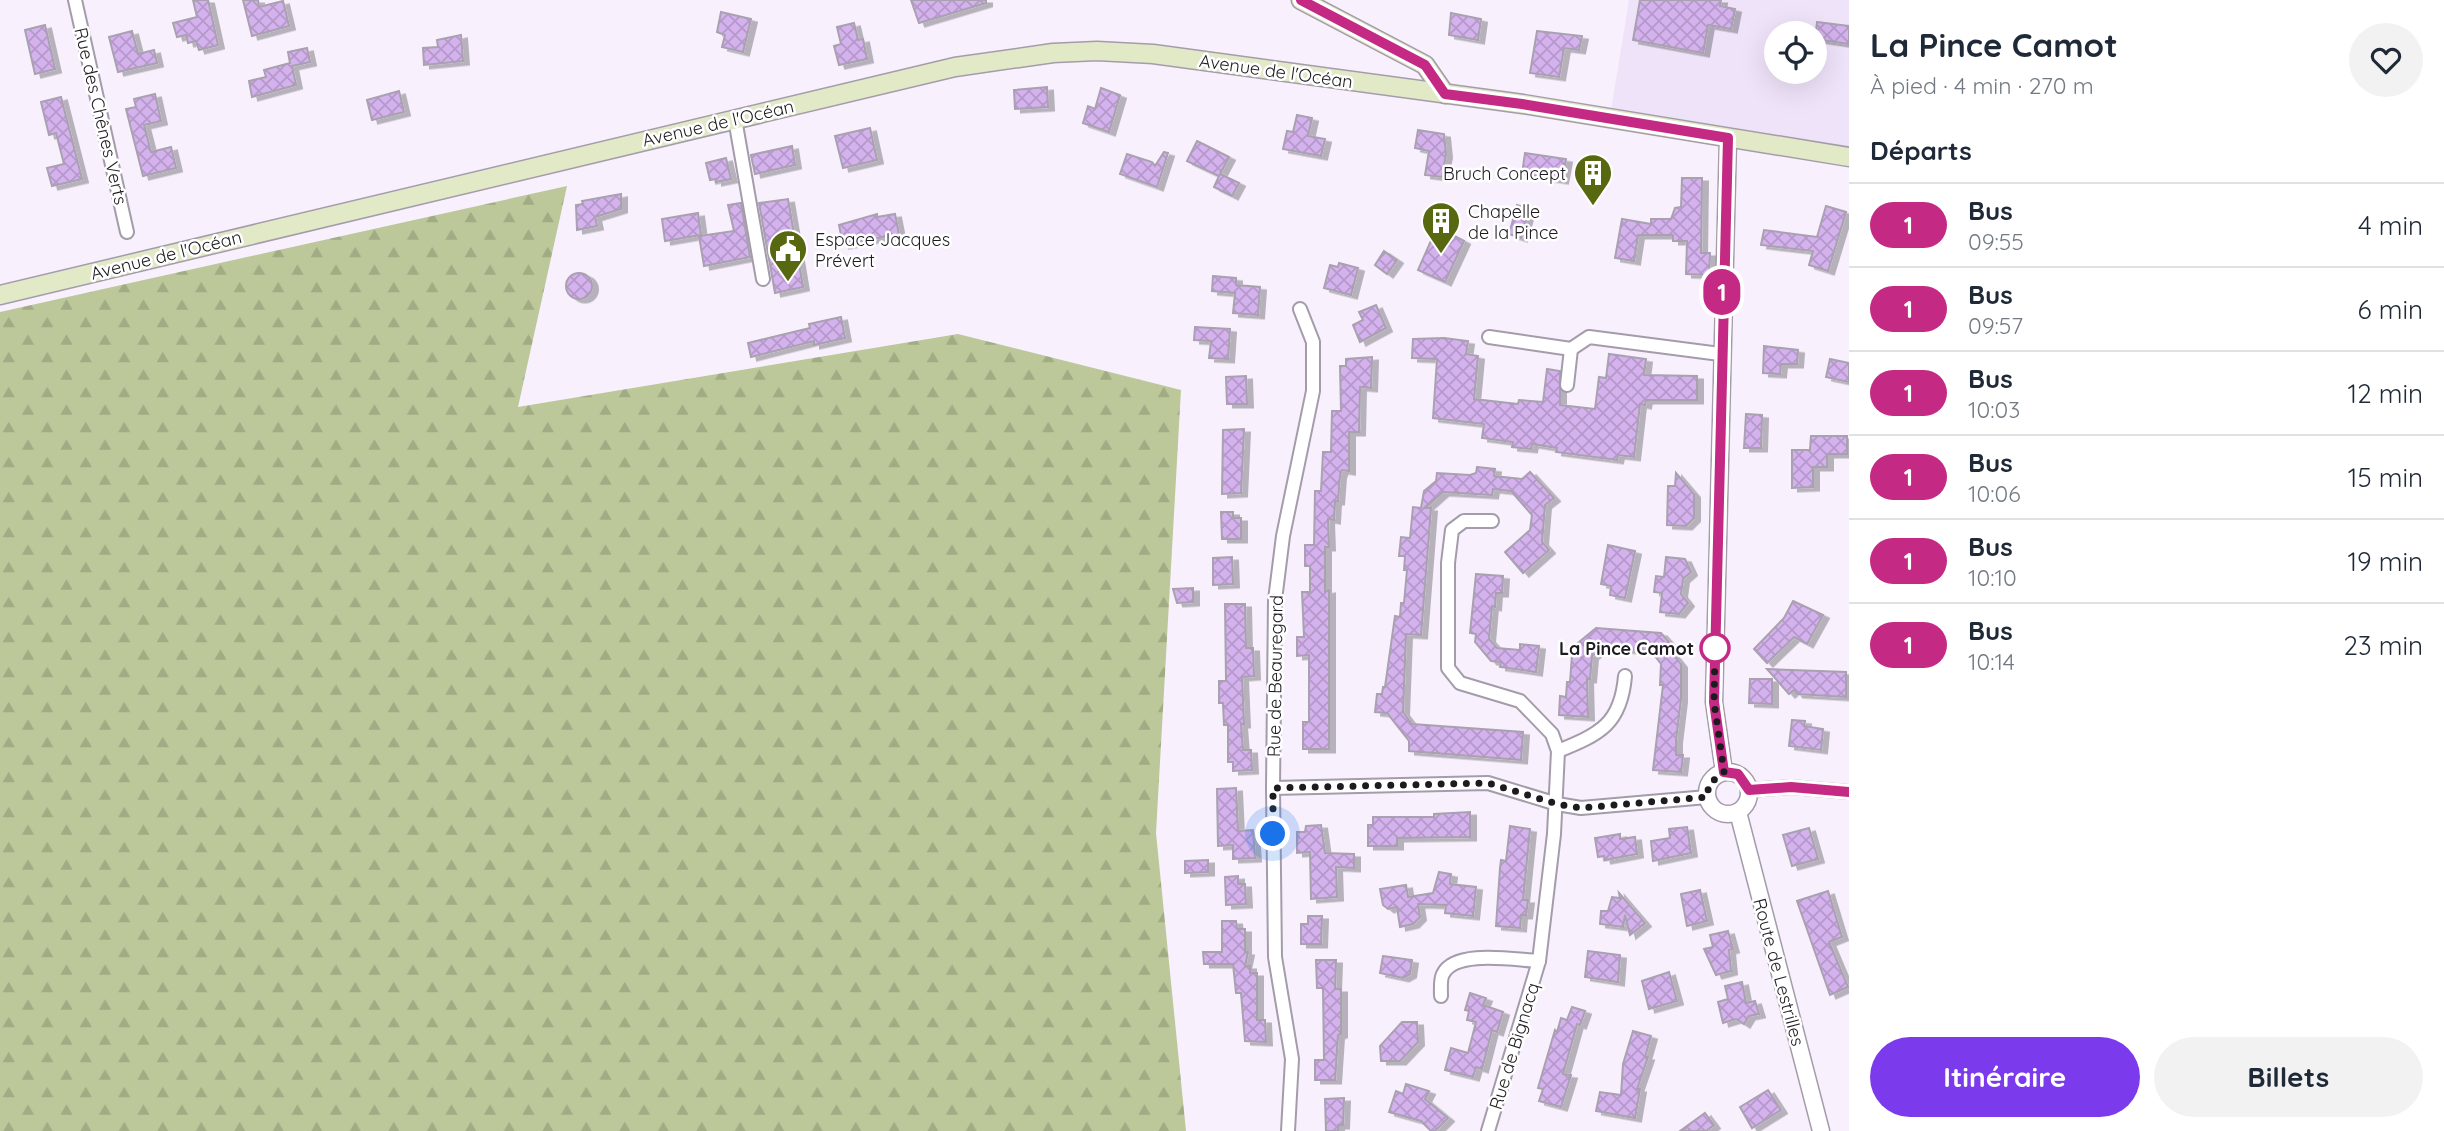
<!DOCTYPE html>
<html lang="fr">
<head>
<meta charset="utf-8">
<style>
	body { margin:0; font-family:Quicksand,sans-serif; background:#f2f2f3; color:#1f2937; height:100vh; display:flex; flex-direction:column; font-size:26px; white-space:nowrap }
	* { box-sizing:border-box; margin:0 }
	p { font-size:23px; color:#747a83 }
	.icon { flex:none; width:38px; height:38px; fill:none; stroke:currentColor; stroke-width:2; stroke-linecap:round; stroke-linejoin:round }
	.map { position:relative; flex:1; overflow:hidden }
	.side { display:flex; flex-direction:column; background:#fff; width:595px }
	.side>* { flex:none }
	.badge { padding:0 14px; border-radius:23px; font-size:24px; line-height:46px }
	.tools { position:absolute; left:1764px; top:21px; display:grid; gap:14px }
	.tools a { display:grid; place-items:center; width:63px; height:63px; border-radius:50%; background:#fff; box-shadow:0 7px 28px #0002; font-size:35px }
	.you { position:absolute; width:35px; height:35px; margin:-18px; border:5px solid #fff; border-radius:50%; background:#1a73e8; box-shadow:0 0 0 10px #1a73e833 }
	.map>.badge { position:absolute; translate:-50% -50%; box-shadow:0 0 0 4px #fff }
	h2 { padding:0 21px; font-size:26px; line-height:63px }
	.round { display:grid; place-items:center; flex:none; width:74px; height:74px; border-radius:37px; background:#f2f2f3 }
	.head { display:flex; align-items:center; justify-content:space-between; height:119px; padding:0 21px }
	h1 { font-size:33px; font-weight:800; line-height:52px }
	.action { display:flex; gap:14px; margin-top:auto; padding:14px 21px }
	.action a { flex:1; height:80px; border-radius:42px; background:#7c3aed; color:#fff; font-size:28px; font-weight:800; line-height:80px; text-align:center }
	.action a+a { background:#f2f2f3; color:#1f2937 }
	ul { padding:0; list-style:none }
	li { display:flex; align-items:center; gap:21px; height:84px; padding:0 21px; border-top:2px solid #e0e1e3 }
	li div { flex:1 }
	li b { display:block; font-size:26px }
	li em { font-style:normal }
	li .badge { min-width:77px; font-weight:700; text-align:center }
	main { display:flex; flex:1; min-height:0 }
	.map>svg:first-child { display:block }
	.built { fill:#efe3f9; fill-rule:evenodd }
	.forest { fill:url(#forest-firs) }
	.building { fill:url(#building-cross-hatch); stroke:#a9a1b0; stroke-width:2; filter:url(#shadow) }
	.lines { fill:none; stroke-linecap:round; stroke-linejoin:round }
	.minor-casing { stroke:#a49caa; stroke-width:16 }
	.tertiary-casing { stroke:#a49caa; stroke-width:19 }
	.secondary-casing { stroke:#a49caa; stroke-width:21 }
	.minor { stroke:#fff; stroke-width:12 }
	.tertiary { stroke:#fff; stroke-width:16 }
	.secondary { stroke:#e2e9c7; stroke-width:18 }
	.line-casing { stroke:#fff; stroke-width:16 }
	.line { stroke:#c42a84; stroke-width:10 }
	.walk { stroke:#1e1b20; stroke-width:7; stroke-dasharray:0 12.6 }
	.stop-dot { fill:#fff; stroke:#c42a84; stroke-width:3.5 }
	.labels { text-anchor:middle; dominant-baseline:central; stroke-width:5; stroke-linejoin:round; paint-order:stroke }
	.street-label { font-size:18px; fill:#1e1b20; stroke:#fff }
	.poi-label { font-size:18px; fill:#1e1b20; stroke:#fff; text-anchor:start }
	.stop-label { font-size:18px; font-weight:bold; fill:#1e1b20; stroke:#fff; text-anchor:end }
</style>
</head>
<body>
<main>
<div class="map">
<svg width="1849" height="1131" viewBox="0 0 1849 1131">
	<defs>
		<pattern id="forest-firs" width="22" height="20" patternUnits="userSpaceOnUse" patternTransform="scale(1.75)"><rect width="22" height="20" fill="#bcc89a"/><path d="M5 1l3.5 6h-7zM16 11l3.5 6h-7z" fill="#a1ab84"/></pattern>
		<pattern id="building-cross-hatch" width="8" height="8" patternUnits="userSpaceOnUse" patternTransform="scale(1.75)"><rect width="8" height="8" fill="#d4b2ed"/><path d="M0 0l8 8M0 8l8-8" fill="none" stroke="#b698cb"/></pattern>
		<filter id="shadow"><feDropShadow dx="6" dy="3.5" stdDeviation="0" flood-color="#0004"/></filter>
	</defs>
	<rect width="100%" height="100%" fill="#f8f1fd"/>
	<path class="built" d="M1629,0H1849V154L1611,110ZM1776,33H1815V72H1776Z"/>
	<path class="forest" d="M567,186L518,407L958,334L1181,390L1156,833L1186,1131H0V312Z"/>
	<g class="building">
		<path d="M193,0H208L218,45L199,50L196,41L188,43L186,35L177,37L173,23L197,17Z"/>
		<path d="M243,0H258L259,7L283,1L289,26L252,36Z"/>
		<path d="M911,0H986V3L919,23Z"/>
		<path d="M1640,0H1721L1720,6L1735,9L1731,29L1708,25L1703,53L1633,40Z"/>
		<path d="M721,12L751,19L743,52L722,47L725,35L717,32Z"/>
		<path d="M1451,13L1481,19L1478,40L1449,35Z"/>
		<path d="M1817,22L1849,26V44L1815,39Z"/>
		<path d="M854,23L858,40L863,39L867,59L839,65L834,46L841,44L837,27Z"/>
		<path d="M45,25L55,69L35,74L25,30Z"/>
		<path d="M132,31L138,54L154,50L157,63L118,72L109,37Z"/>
		<path d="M1537,31L1582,36L1579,50L1564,48L1559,77L1530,73Z"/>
		<path d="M461,35L463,61L424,65L423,48L438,47L437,40Z"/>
		<path d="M307,48L310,62L292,66L296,85L252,97L249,81L266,77L264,70L290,63L288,52Z"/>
		<path d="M1047,87L1048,107L1015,109L1014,90Z"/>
		<path d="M1101,88L1120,95L1109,132L1083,123L1088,106L1095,109Z"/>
		<path d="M399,91L404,112L372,120L367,100Z"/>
		<path d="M155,94L161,121L144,125L151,152L171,147L176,168L143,176L126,109L136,107L134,99Z"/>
		<path d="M61,97L82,179L52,186L47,168L64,164L56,133L49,135L41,102Z"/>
		<path d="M1297,115L1312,118L1308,136L1325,139L1321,156L1283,149L1287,131L1293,132Z"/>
		<path d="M870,128L877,160L843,168L835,136Z"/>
		<path d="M1418,130L1444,134L1446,154L1442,177L1425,175L1429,151L1415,148Z"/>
		<path d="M1197,141L1229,157L1220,174L1239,183L1232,196L1214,187L1219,176L1187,161Z"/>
		<path d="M792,146L795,165L755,174L751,155Z"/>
		<path d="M1164,152L1168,153L1157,187L1120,174L1127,154L1152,162L1155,166Z"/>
		<path d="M1525,153L1566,159L1562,180L1522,174Z"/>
		<path d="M726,158L731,179L716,182V179L710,180L706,163Z"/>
		<path d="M1682,178H1702L1701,253H1710L1709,275L1686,274L1687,241H1673V235H1638L1634,261L1615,258L1622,219L1651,224V219H1671L1675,208L1681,207Z"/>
		<path d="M621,194V209L595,217L597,226L577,230L576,205L583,204L582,201Z"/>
		<path d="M788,199L803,287L775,293L759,203Z"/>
		<path d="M741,203L750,257L704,266L699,236L734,231L728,205Z"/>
		<path d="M1517,205L1529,209L1521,238L1509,234Z"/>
		<path d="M1826,206L1846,212L1828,271L1809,265L1813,251L1761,245L1764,230L1817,237Z"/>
		<path d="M698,213L701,235L665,241L662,219Z"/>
		<path d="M877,214V217L895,214L899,234L843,245L839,225Z"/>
		<path d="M1437,227L1464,241L1445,282L1418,270Z"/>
		<path d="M1384,251L1397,260L1387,274L1375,265Z"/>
		<path d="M1339,263L1358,268L1351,295L1324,288L1330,265L1338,267Z"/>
		<circle cx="579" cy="286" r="13"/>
		<path d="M1213,276L1236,278V285L1260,287L1258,315L1233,313L1235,293L1212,291Z"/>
		<path d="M1376,305L1386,328L1360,342L1353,325L1363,320L1359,312Z"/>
		<path d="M841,317L845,338L814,345V341L751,357L748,343L810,328L809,324Z"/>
		<path d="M1195,327L1230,329L1228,359L1209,358L1211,341L1194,340Z"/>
		<path d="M1444,338L1468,341L1466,354L1478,356L1474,399L1518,404L1519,400L1543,402L1547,369L1560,371V405L1595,409L1599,377L1606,378L1609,354L1646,359L1644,375L1697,376V400H1646L1645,405L1640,404L1634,457L1618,455L1617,460L1556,452L1557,448L1532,444L1531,449L1512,447L1513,442L1482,438L1484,424L1433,418L1437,359L1412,358L1413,339Z"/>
		<path d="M1764,346L1798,350L1797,364H1781L1780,374L1763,373Z"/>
		<path d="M1372,357L1371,388L1360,387L1359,432H1349V471L1342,470L1340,475L1338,501H1335L1334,520L1328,519L1329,547H1325V591L1329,590V749H1303V722H1309V655L1297,656V637H1304L1302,592H1310V566H1305V545H1314L1315,491H1321L1323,452H1331L1332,411H1341L1340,366H1346V359Z"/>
		<path d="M1830,359L1849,363V382L1826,377Z"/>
		<path d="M1246,376L1247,404H1227L1226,377Z"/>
		<path d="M1746,414L1762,415L1761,448H1744Z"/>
		<path d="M1244,429L1241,493L1222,494L1223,430Z"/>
		<path d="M1811,436H1847V454H1827V467H1813V487L1792,488V450H1810Z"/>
		<path d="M1477,467L1495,469L1494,476L1522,479L1530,472L1554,498L1545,505L1542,542L1549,550L1523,573L1505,552L1530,530L1532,515L1511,491L1493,489L1492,495L1443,492L1425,508H1431L1421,635L1406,634L1403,712L1412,724L1523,732L1521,760L1409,751V741L1387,713L1375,712L1377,694H1382L1383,687H1385L1395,616L1400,617L1401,603H1404L1407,570H1404L1405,556H1399L1401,537L1410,538L1413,507L1421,508L1424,491L1436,481L1437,473L1470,475L1476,473Z"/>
		<path d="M1676,473L1694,494V518L1686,526L1667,525L1668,486H1675Z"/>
		<path d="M1221,512H1233V518H1241V539H1222Z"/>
		<path d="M1608,545L1635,551L1625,598L1610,595L1611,586L1601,584Z"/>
		<path d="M1232,557L1233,584L1213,585V558Z"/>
		<path d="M1666,557L1685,559L1691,572L1683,579L1681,594L1688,603L1679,614L1660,612L1662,593L1654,592L1656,576L1664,577Z"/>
		<path d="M1476,574L1503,576L1502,593H1496L1495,607L1492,606L1489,639L1497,648L1520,650V644L1539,646L1536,672L1500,667L1501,662L1491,661L1475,642L1476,634L1470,633Z"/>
		<path d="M1193,588V602L1177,603L1173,589Z"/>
		<path d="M1793,601L1823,615L1807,644L1794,637L1767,663L1754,649L1784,618Z"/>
		<path d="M1225,604H1245L1246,648H1253L1254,676L1242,677L1244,724H1241L1243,750H1251L1252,770L1233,771V762H1228V725H1224L1223,703H1219V681H1226Z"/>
		<path d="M1596,628L1661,633L1676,650L1672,653L1681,664V699L1676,740V755H1683L1681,772L1653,770L1663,685H1660L1661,664L1651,651L1602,648L1592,656L1590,679H1587L1588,717L1559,715L1560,696L1566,697L1567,682H1570L1572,655L1581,647L1578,643Z"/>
		<path d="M1767,669L1846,672V697L1797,694L1794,690L1789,694Z"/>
		<path d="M1750,679H1772V704L1749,703Z"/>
		<path d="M1792,720L1805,721L1804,726L1823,729L1821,750L1789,746Z"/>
		<path d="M1236,788L1238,831L1253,830L1255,858L1233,859V845L1218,846L1217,789Z"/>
		<path d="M1470,812V837L1397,838V846H1368V825H1373V817H1434V814Z"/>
		<path d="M1321,825L1325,853L1354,854V868L1336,867L1337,897L1311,899L1310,852L1297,853V832H1305L1306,826Z"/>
		<path d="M1510,826L1530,829L1523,900H1528L1526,915H1521L1520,928L1496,926L1500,868L1501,860L1506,861Z"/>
		<path d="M1687,827L1691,853L1653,861L1651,841L1670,838L1669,829Z"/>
		<path d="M1809,828L1818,859L1792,866L1783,835Z"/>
		<path d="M1620,834V839L1635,837L1637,854L1605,860L1604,856L1598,857L1595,838Z"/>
		<path d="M1208,860V872L1185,873V861Z"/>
		<path d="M1439,872L1451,874L1450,884L1476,887L1473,916L1445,913L1446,905L1418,904L1420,917L1413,924L1400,927L1397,907L1388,909L1383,905L1380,889L1406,885L1408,897L1433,893Z"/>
		<path d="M1238,876V884H1245L1246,904L1226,905L1225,877Z"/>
		<path d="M1700,890L1707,921L1687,926L1681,894Z"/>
		<path d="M1828,891L1842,937L1829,942L1848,987L1830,995L1797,901Z"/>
		<path d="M1619,893L1645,923L1630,935L1625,915L1623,927L1600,924L1601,911H1608L1612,897L1620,898Z"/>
		<path d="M1308,916H1322L1321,944H1301V924H1308Z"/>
		<path d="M1222,921H1236L1237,929H1245V952H1248L1245,966H1250V973H1257V1020H1265L1266,1042L1245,1041L1241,993H1236L1233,964H1204L1203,952H1222Z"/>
		<path d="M1728,931L1733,949L1729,950L1731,971L1716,975L1704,949L1713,947L1710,935Z"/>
		<path d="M1588,951L1620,955L1618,982L1585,977Z"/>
		<path d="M1383,956L1412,960L1410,974L1403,978L1380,973Z"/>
		<path d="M1316,960H1336L1335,989H1341V1034L1338,1035L1335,1080H1315V1060H1324L1323,988H1317Z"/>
		<path d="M1669,972L1677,1001L1649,1009L1642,981Z"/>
		<path d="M1742,982L1746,1003L1755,1001L1759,1014L1749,1016L1744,1024L1736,1019L1723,1023L1718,1002L1728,999L1725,986Z"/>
		<path d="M1470,993L1486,998L1483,1005L1503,1012L1497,1032L1492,1030L1482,1069L1476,1067L1473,1077L1445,1070L1451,1048L1468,1053L1476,1022L1467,1020L1469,1011L1465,1010Z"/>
		<path d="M1572,1007L1585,1011L1580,1025L1577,1024L1563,1074L1571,1075L1561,1107L1539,1101L1543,1089L1538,1088L1555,1030L1557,1032L1561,1018L1567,1020Z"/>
		<path d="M1402,1022H1417L1418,1042L1400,1061H1381L1380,1046Z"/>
		<path d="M1633,1031L1651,1036L1645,1057H1648L1637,1089H1640L1635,1118L1596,1111L1600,1092L1621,1095L1623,1064Z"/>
		<path d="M1406,1084L1429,1091L1425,1099L1448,1118L1435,1131H1431L1421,1121L1389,1112L1396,1091L1403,1094Z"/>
		<path d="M1768,1090L1781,1110L1752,1128L1740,1107Z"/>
		<path d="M1344,1098L1343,1125H1338V1131H1326L1325,1099Z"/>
		<path d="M1705,1113L1714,1125L1706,1131H1680Z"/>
	</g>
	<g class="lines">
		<defs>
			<g id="minor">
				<path d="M75,0L127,232"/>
				<path d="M735,119L763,279"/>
				<path d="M1489,337L1571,349L1589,337L1720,354"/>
				<path d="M1567,385L1571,349"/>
				<path d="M1558,751C1600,734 1621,724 1625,676"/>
				<path d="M1273,788L1488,783L1557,804L1581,808L1707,797"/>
				<path d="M1749,790L1791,787L1849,792"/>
				<path d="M1441,996C1441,990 1440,979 1443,974C1455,949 1515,960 1539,961"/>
				<path d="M1288,1131L1292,1059L1275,957L1273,788L1275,600L1283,536L1313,391V342L1300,309"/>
				<path d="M1488,1131L1539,961L1554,834L1558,751L1552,734L1520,701L1460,683L1448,668V563L1452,530L1464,521H1492"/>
			</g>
			<g id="tertiary">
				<circle cx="1728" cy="793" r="21"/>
				<path d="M1724,772L1714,702L1728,139"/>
				<path d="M1738,812L1821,1131"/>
			</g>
			<g id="secondary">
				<path d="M1301,0L1425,65L1445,94"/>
				<path d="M0,295L955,67L1053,53L1097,51L1153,54L1523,104L1849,157"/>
			</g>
		</defs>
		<use href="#minor" class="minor-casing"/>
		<use href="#tertiary" class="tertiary-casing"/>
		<use href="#secondary" class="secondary-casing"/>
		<use href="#minor" class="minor"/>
		<use href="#tertiary" class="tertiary"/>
		<use href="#secondary" class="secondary"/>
	</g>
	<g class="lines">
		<defs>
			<path id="line" d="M1301,0L1425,65L1445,94L1522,104L1728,138L1714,702L1724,772L1738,774L1749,790L1791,787L1849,792"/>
		</defs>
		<use href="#line" class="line-casing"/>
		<use href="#line" class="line"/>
		<path class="walk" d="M1273,834V788L1488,783L1557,804L1581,808L1707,797L1709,784L1724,772L1714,702L1715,648"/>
	</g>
	<defs>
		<symbol id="building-pin" viewBox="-11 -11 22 30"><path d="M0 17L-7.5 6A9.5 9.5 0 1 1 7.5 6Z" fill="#586810" stroke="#fff"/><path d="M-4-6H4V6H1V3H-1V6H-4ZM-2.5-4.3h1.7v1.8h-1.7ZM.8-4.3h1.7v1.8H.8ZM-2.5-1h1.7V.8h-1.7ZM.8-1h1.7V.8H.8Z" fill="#fff"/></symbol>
		<symbol id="civic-pin" viewBox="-11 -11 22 30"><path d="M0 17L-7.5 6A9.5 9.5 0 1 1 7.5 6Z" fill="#586810" stroke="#fff"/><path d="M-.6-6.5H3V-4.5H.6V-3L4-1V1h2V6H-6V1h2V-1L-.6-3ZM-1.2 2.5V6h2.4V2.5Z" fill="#fff"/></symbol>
	</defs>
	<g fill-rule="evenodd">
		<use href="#building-pin" x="1571" y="151" width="44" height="60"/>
		<use href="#building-pin" x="1419" y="199" width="44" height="60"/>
		<use href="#civic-pin" x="766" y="227" width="44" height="60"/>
	</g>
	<circle class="stop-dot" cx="1715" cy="648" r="14"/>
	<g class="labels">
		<g class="street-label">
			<text transform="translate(1276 71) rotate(8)">Avenue de l'Océan</text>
			<text transform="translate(101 116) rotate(77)">Rue des Chênes Verts</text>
			<text transform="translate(718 123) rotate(-13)">Avenue de l'Océan</text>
			<text transform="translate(166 255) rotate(-14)">Avenue de l'Océan</text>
			<text transform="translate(1275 676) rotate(-89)">Rue de Beauregard</text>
			<text transform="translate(1779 972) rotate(75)">Route de Lestrilles</text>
			<text transform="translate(1514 1046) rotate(-73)">Rue de Bignacq</text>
		</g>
		<g class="poi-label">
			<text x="1566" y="173" text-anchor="end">Bruch Concept</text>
			<text x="1468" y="211">Chapelle<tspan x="1468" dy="21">de la Pince</tspan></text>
			<text x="815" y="239">Espace Jacques<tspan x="815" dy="21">Prévert</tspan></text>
		</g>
		<g class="stop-label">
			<text x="1694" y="648">La Pince Camot</text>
		</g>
	</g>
</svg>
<div class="tools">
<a><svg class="icon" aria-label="locate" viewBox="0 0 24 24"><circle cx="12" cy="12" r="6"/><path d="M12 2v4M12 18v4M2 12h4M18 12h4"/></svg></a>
</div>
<div class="you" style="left:1273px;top:834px"></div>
<b class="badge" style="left:1722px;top:292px;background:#c42a84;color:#fff">1</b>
</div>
<section class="side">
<div class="head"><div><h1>La Pince Camot</h1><p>À pied · 4 min · 270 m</p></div><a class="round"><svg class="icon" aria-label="heart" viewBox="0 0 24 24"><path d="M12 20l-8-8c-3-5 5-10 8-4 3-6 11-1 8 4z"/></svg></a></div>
<h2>Départs</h2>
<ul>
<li><span class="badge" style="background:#c42a84;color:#fff">1</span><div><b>Bus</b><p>09:55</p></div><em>4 min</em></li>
<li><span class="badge" style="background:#c42a84;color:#fff">1</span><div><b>Bus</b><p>09:57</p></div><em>6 min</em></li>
<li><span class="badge" style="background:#c42a84;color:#fff">1</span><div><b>Bus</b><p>10:03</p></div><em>12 min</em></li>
<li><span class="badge" style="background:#c42a84;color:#fff">1</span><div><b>Bus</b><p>10:06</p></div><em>15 min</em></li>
<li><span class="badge" style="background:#c42a84;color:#fff">1</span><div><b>Bus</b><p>10:10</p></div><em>19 min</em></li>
<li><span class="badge" style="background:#c42a84;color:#fff">1</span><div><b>Bus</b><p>10:14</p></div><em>23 min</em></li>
</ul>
<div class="action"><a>Itinéraire</a><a>Billets</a></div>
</section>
</main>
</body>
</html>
